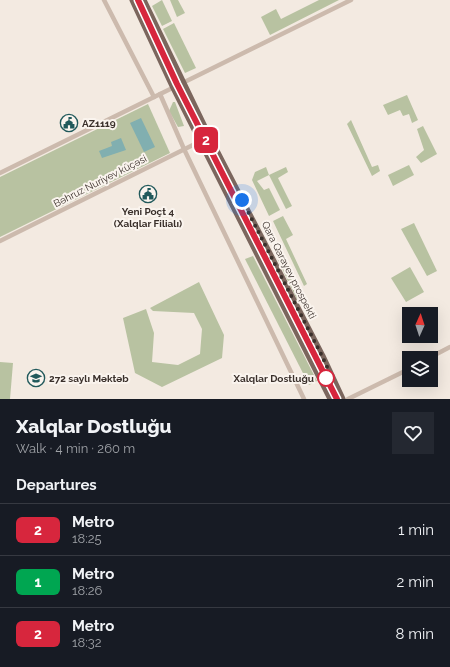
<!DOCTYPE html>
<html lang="en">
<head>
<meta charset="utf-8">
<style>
	body { margin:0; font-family:Raleway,sans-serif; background:#242831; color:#f1f3f6; height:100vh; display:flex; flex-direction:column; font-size:15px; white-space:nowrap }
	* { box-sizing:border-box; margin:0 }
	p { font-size:13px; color:#9ea1a6 }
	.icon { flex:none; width:22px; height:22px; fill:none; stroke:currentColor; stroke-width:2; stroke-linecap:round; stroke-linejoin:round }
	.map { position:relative; height:399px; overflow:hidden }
	.side { display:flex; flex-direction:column; background:#171b24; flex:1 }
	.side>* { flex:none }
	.badge { padding:0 8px; border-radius:6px; font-size:14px; line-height:26px }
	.needle { width:26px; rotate:3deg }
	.controls { position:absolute; left:402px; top:307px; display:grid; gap:8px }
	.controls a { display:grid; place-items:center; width:36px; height:36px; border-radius:0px; background:#171b24; box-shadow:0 4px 16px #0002; font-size:20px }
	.you { position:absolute; width:20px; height:20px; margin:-10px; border:3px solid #fff; border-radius:50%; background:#1a73e8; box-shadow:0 0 0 6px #1a73e833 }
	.map>.badge { position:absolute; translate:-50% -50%; box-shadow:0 0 0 2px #fff }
	h2 { padding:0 16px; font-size:15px; line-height:36px }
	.round { display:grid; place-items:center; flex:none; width:42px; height:42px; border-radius:0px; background:#242831 }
	.head { display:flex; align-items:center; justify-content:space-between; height:68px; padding:0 16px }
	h1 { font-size:19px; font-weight:800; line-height:30px }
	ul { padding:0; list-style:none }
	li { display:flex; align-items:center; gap:12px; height:52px; padding:0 16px; border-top:1px solid #363941 }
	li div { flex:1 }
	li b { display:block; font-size:15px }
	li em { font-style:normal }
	li .badge { min-width:44px; font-weight:700; text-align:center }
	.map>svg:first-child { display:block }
	.green { fill:#b8c2a1 }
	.water { fill:#81afb0 }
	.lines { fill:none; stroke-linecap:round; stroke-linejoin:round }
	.minor { stroke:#ccbaad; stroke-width:4.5 }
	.primary { stroke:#7b665d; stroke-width:7 }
	.line-casing { stroke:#fff; stroke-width:9 }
	.line { stroke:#d7263d; stroke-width:6 }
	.walk { stroke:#3a302b; stroke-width:4; stroke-dasharray:0 7.2 }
	.stop-dot { fill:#fff; stroke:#d7263d; stroke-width:2 }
	.labels { text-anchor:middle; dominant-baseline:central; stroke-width:4; stroke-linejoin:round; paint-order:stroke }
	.poi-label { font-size:10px; font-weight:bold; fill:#3a302b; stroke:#faf4ee; text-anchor:start }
	.street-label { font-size:10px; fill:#3a302b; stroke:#faf4ee }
	.stop-label { font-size:10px; font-weight:bold; fill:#3a302b; stroke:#faf4ee; text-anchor:end }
</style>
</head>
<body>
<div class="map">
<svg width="450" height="399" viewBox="0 0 450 399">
	<rect width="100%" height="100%" fill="#f3eae1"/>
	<g class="green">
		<path d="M162,0L172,21L162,26L152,6Z"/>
		<path d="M170,0H178L185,13L177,17Z"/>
		<path d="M319,0H339L270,35L261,17L276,9L281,19Z"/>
		<path d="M174,23L196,68L185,73L163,29Z"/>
		<path d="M407,95L418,120L412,123L409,114L403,116L400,110L388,115L383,105Z"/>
		<path d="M173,102H175L184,126L178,127L169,111Z"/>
		<path d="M148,104L170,153L0,237V177Z"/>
		<path d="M351,120L372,167L378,165L380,171L372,176L347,124Z"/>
		<path d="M423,126L437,154L421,163L416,157L424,150L417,129Z"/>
		<path d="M409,165L414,175L393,186L388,175Z"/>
		<path d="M266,167L269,175L286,167L288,172L278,178L292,206L286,209L269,175L257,181L264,190L269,188L280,210L269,216L252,180L255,172Z"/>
		<path d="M283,216L293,235L286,239L307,284L304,286L273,221Z"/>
		<path d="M414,223L437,271L427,276L401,229Z"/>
		<path d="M281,251L304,299L298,302L275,254Z"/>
		<path d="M253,256L317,381L309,385L245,259Z"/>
		<path d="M410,267L424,292L406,302L391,278Z"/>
		<path d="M199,282L224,335L222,358L162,387L135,373L123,318L146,309L154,333L152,362L178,365L200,354L202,329L194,313L153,311L150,308Z"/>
		<path d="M0,362L13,363L10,399H0Z"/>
	</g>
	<g class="water">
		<path d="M141,118L155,147L144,152L130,123Z"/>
		<path d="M121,138L126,150L102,158L99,151L112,146L111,142Z"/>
	</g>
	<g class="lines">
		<g class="minor">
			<path d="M104,0L154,97"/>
			<path d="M160,94L184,149L304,399"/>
			<path d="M0,173L351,0"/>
			<path d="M0,241L209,137"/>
			<path d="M429,358L450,347"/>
			<path d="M348,399L409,369"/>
		</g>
		<g class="primary">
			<path d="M133,0L174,88L331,399"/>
			<path d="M143,0L209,137L322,356L342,399"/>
		</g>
	</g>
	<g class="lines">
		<defs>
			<path id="line" d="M138,0L177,84L337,399"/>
		</defs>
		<use href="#line" class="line-casing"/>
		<use href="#line" class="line"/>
		<path class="walk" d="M242,200L322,356L328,369L326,378"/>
	</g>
	<defs>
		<symbol id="civic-ring" viewBox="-11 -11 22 22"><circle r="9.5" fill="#faf4ee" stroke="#21595b" stroke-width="1.5"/><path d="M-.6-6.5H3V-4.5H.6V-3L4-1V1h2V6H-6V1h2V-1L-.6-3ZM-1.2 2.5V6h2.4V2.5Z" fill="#21595b"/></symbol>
		<symbol id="school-ring" viewBox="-11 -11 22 22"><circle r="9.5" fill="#faf4ee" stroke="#21595b" stroke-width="1.5"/><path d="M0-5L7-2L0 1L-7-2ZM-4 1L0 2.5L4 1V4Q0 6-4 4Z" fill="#21595b"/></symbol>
	</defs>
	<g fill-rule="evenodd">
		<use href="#civic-ring" x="59" y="113" width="20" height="20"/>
		<use href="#civic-ring" x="138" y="184" width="20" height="20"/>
		<use href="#school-ring" x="26" y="368" width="20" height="20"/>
	</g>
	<circle class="stop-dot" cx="326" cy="378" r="8"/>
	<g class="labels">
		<g class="poi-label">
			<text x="82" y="123">AZ1119</text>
			<text x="148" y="211" text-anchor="middle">Yeni Poçt 4<tspan x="148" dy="12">(Xalqlar Filialı)</tspan></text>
			<text x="49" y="378">272 saylı Məktəb</text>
		</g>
		<g class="street-label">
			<text transform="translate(100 181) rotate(-27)">Bəhruz Nuriyev küçəsi</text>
			<text transform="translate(289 270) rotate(63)">Qara Qarayev prospekti</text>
		</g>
		<g class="stop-label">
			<text x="314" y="378">Xalqlar Dostluğu</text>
		</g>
	</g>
</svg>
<div class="controls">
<a><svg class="needle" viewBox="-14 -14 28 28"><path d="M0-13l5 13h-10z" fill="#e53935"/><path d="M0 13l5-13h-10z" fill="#9ea1a6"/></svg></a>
<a><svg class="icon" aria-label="layers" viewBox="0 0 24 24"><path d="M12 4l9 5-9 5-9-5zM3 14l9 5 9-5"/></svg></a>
</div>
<div class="you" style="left:242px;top:200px"></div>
<b class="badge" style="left:206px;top:140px;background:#d7263d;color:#fff">2</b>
</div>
<section class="side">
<div class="head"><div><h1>Xalqlar Dostluğu</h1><p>Walk · 4 min · 260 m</p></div><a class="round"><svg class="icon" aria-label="heart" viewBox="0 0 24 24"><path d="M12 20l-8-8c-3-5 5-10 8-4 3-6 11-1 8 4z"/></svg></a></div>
<h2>Departures</h2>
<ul>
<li><span class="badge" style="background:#d7263d;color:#fff">2</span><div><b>Metro</b><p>18:25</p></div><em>1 min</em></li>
<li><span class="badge" style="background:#00a651;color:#fff">1</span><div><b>Metro</b><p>18:26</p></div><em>2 min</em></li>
<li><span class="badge" style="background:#d7263d;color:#fff">2</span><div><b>Metro</b><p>18:32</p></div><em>8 min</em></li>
</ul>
</section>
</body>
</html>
